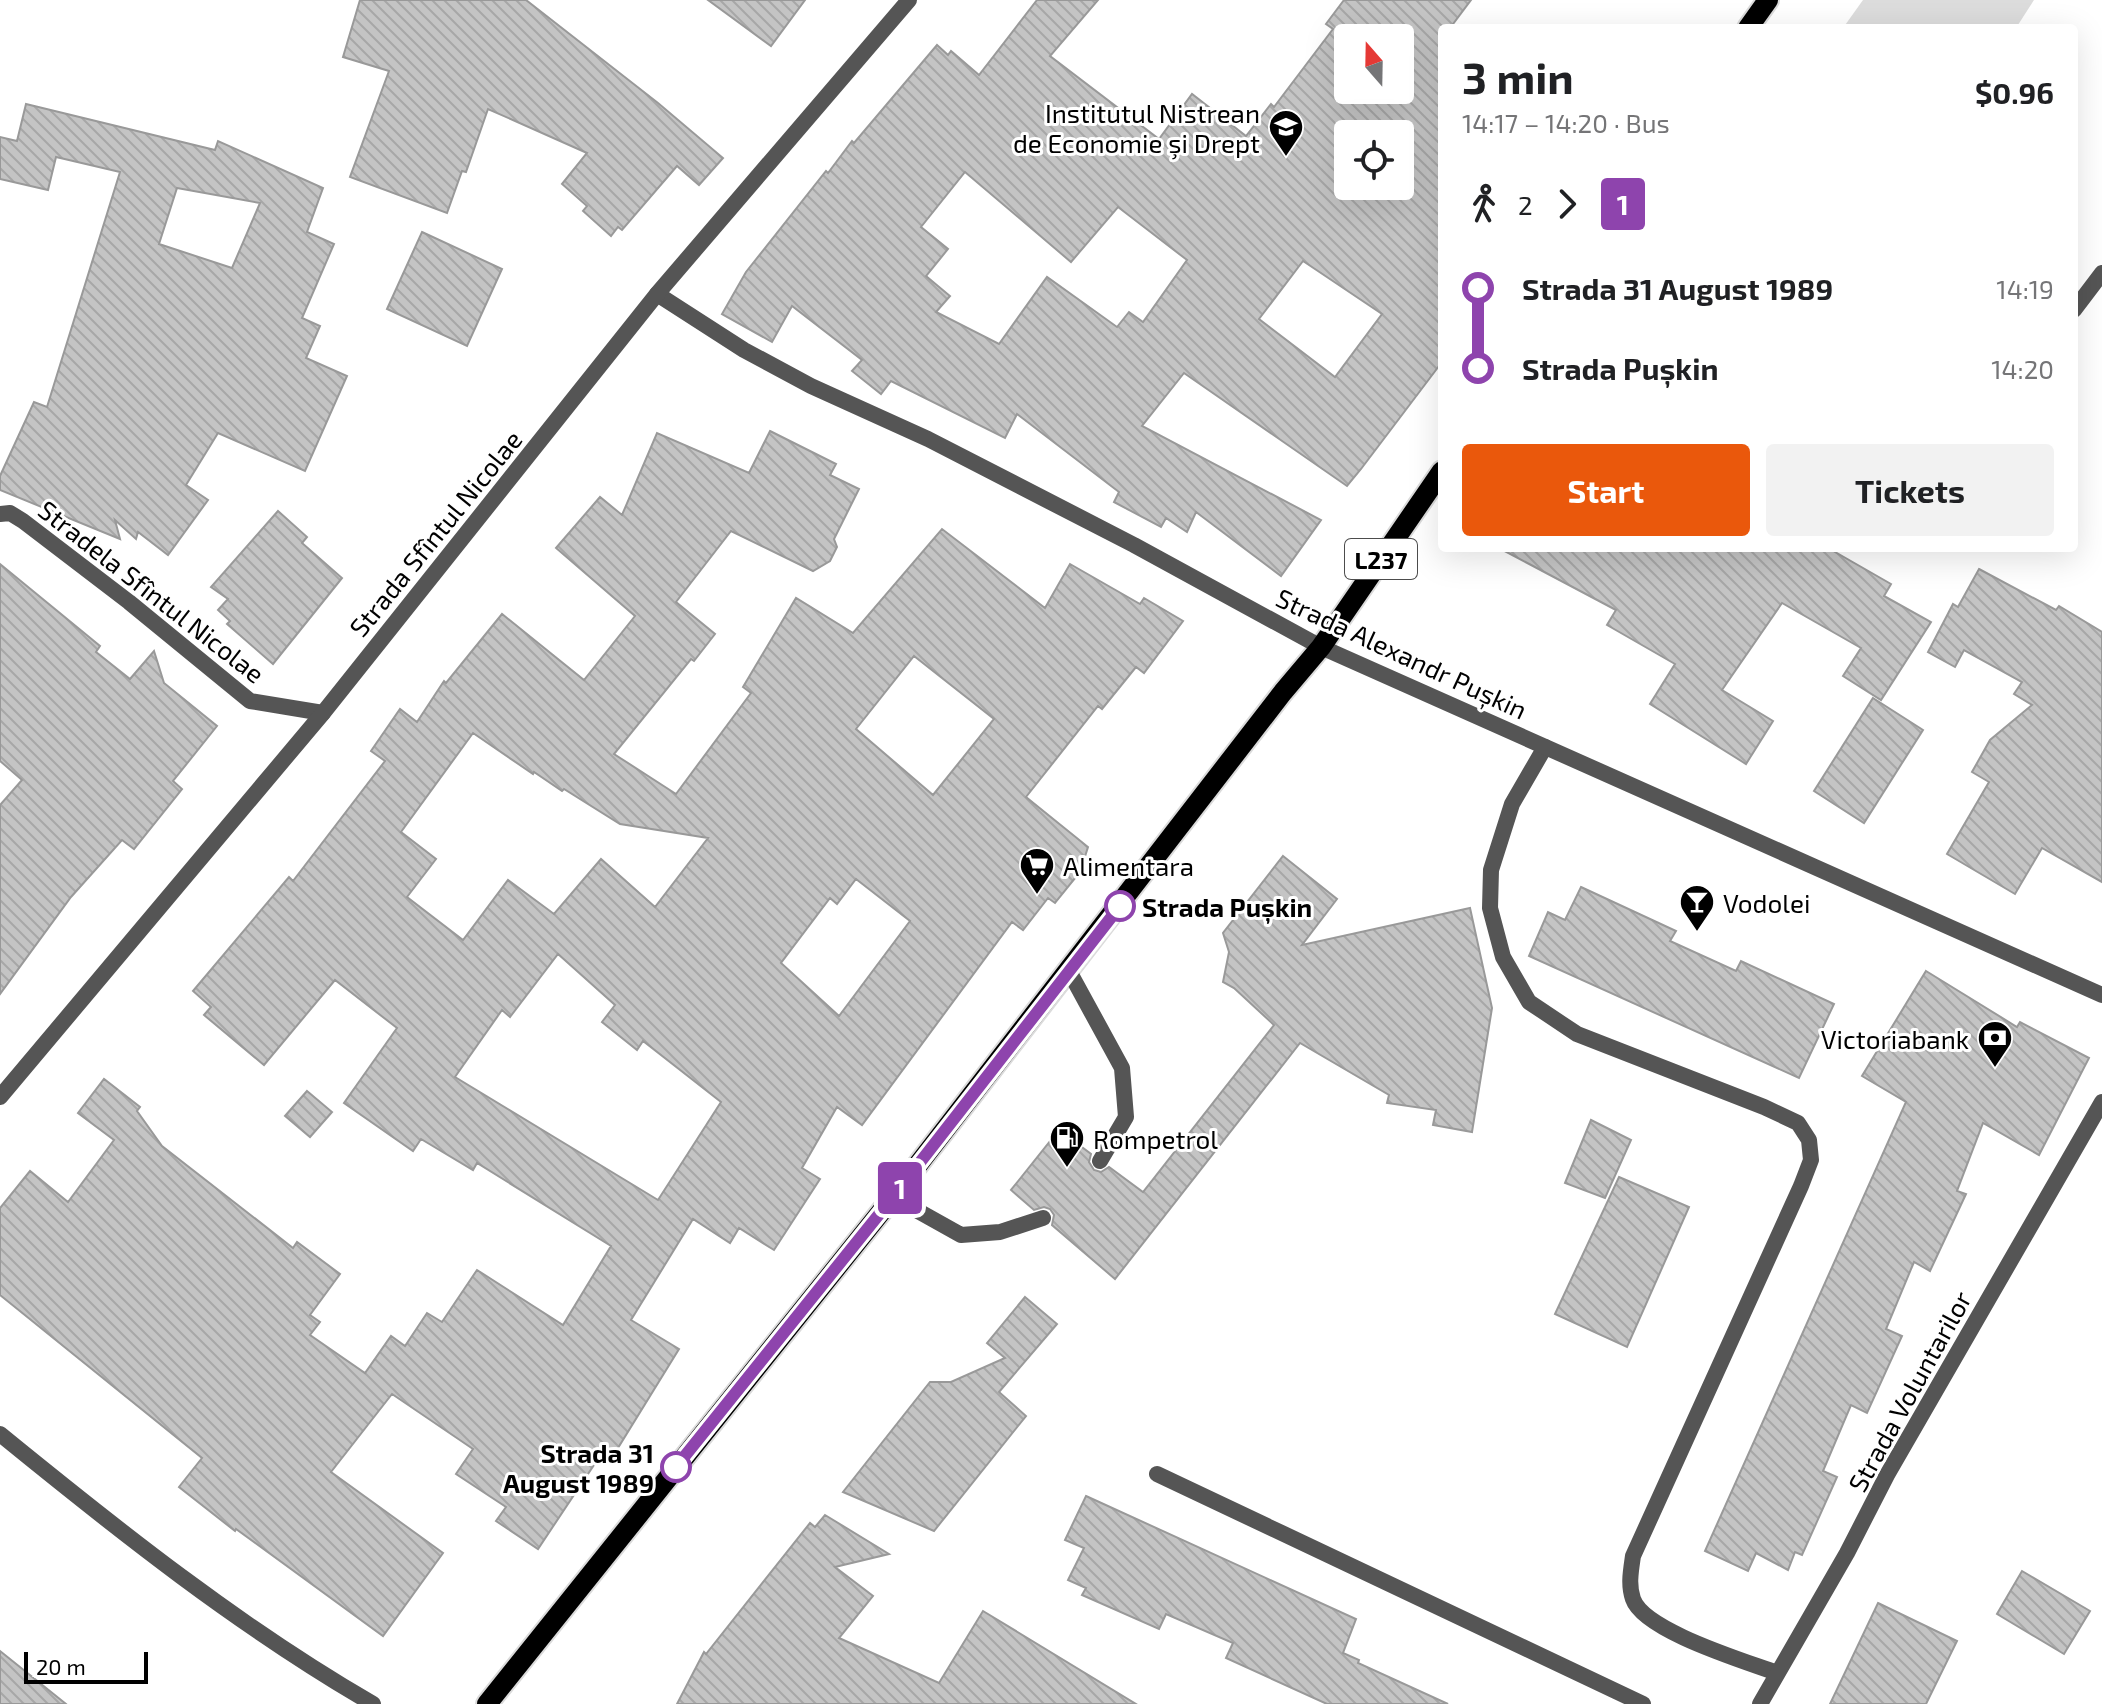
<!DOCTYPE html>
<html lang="en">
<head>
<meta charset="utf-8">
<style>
	body { margin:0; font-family:"Exo 2",sans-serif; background:#f2f2f2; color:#202124; height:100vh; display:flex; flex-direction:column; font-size:30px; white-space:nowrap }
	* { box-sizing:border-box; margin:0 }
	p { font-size:26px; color:#757577 }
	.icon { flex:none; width:44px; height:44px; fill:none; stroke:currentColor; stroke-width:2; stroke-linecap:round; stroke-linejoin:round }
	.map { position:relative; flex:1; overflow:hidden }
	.side { position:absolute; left:1438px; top:24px; width:640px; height:528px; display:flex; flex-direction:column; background:#fff; border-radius:8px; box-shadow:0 8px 32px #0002 }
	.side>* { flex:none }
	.badge { padding:0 16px; border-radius:6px; font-size:28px; line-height:52px }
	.needle { width:52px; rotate:340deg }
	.buttons { position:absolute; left:1334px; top:24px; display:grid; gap:16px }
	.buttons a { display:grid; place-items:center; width:80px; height:80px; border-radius:8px; background:#fff; box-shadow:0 8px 32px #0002; font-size:40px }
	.scale { position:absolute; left:24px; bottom:20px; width:124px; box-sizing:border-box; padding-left:8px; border:4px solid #000; border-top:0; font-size:22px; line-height:28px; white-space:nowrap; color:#000; -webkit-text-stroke:6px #fff; paint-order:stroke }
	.map>.badge { position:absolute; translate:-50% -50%; box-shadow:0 0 0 4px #fff }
	.legs { display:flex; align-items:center; gap:12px; height:88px; padding:0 24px; font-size:26px }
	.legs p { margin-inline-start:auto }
	.headline { display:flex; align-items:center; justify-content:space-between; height:136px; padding:0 24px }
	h1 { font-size:44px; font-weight:700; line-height:60px }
	.cta { display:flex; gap:16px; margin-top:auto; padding:16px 24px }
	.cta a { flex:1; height:92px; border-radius:8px; background:#ea580c; color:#fff; font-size:32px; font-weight:700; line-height:92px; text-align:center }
	.cta a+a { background:#f2f2f2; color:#202124 }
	ul { padding:0 24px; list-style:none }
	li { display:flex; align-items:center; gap:28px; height:80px; font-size:30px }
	li i { display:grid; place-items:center; width:12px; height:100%; margin:0 10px; background:currentColor }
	li i::after { content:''; width:20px; height:20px; margin:-10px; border:6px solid; border-radius:50%; background:#fff }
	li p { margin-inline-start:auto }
	li:first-child i { background:linear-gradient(#0000 50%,currentColor 0) }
	li:last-child i { background:linear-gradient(currentColor 50%,#0000 0) }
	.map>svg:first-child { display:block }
	.park { fill:#dcdcdc }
	.building { fill:url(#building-back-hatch); stroke:#999; stroke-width:2; fill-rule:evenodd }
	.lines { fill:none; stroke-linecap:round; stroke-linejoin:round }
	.primary-casing { stroke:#dbdbdb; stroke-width:24 }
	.service { stroke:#555; stroke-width:16 }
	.minor { stroke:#555; stroke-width:16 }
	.tertiary { stroke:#555; stroke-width:16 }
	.primary { stroke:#000; stroke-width:20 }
	.line-1-casing { stroke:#fff; stroke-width:18 }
	.line-1 { stroke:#8e44ad; stroke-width:12 }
	.stop-1-dot { fill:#fff; stroke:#8e44ad; stroke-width:4 }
	.labels { text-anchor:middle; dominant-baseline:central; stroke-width:6; stroke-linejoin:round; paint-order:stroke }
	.shield { fill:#fff; stroke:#4c4c4c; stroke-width:2 }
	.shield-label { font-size:24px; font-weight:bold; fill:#000 }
	.poi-label { font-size:26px; fill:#000; stroke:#fff; text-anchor:start }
	.street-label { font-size:26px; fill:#000; stroke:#fff }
	.stop-label { font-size:26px; font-weight:bold; fill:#000; stroke:#fff; text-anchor:start }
</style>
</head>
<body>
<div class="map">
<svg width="2102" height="1704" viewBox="0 0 2102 1704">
	<defs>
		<pattern id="building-back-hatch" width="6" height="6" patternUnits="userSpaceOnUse" patternTransform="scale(2)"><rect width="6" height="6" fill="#c4c4c4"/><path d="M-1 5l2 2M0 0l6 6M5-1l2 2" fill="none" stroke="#a7a7a7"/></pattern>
	</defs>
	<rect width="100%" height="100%" fill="#fff"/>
	<path class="park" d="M1863,0H2034L2016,28H1843Z"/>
	<g class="building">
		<path d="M360,0H526L658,103L723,158L699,185L677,166L622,230L618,227L611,236L583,211L587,206L562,184L587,153L488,109L466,172L462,171L447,213L350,177L389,71L343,57Z"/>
		<path d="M708,0H805L771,46Z"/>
		<path d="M1037,0H1098L1050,56L1159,139L1192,94L1246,136L1271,104L1274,107L1333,29L1326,24L1344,0H1471L1450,28H1442V362L1361,469L1347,486L1184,373L1142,426L1321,520L1281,576L1196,512L1187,532L1166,518L1161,527L1114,502L1119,492L1017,414L1005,438L891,381L881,394L852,371L862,360L792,306L772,342L722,314L746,272L826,171L828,173L852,141L854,143L937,45L948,55L951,51L979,75ZM1348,38H1400V90H1348ZM1348,134H1400V186H1348ZM965,172L1071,262L1118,207L1187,260L1143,322L1129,312L1117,327L1047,277L999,344L936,312L950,296L926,276L948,249L921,227ZM1303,261L1382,314L1335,377L1259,319Z"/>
		<path d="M26,104L215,150L218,141L323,188L307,232L334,244L302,318L320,326L306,358L347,376L305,471L218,433L186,485L208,500L168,555L138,532L136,539L115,520L120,539L0,490V476L34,402L47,407L120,172L56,157L48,190L0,179V137L17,141ZM177,188L260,203L232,268L159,244Z"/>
		<path d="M422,232L502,269L467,346L387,309Z"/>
		<path d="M770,431L836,464L830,475L859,489L834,539L837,547L830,561L813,571L731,531L676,602L715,634L694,661L691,659L614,754L676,794L751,693L743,687L796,598L853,633L942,529L1045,608L1070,564L1140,604L1144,598L1183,621L1144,673L1136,667L1102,709L1098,706L1026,797L1088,847L1080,872L1055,903L1048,898L1023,930L1012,922L862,1125L837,1107L802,1168L820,1179L774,1250L739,1228L730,1243L693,1219L631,1320L679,1349L613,1456L604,1450L538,1549L496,1521L506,1507L456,1474L473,1449L392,1394L331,1472L443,1553L383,1636L236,1529L235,1531L179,1487L202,1458L0,1295V1208L30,1171L68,1202L114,1140L78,1113L104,1079L140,1107L137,1111L162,1146L293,1248L297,1242L340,1274L310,1315L320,1322L310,1335L365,1373L391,1336L405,1346L427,1313L442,1322L477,1270L563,1325L611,1246L477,1163L473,1170L421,1139L413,1151L344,1103L397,1028L335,980L264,1065L204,1015L211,1007L193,991L289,877L293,881L385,761L371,751L400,709L417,722L444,681L446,683L502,614L584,680L635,616L556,548L600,497L622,515L657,433L749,473ZM914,656L994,719L933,795L856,729ZM473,733L533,774L534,772L562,791L564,789L620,824L708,838L655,907L601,859L554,914L508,880L463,940L407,897L436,859L401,832ZM856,879L910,921L839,1016L781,963L830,898L837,904ZM558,954L615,1005L602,1022L637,1050L643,1041L721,1102L658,1200L455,1077L502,1010L510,1017Z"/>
		<path d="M278,511L307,537L302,543L342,578L273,664L227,624L230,621L218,610L228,599L211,587Z"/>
		<path d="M1499,548H1828L1891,584L1884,596L1931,622L1881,700L1843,676L1861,648L1782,603L1722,690L1773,721L1746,764L1650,704L1675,664L1607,625L1616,610Z"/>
		<path d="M0,564L100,646L96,652L130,679L154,651L164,683L217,726L173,781L182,789L134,849L122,840L71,897L0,994V805L22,780L0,761Z"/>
		<path d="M1979,569L2056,610L2059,606L2102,632V882L2042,848L2015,894L1947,854L1989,782L1972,772L1990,740L2032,705L2014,694L2022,682L1964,650L1955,667L1928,652L1953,604L1958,607Z"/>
		<path d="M1873,698L1923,730L1864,823L1814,791Z"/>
		<path d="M1283,856L1337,899L1302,945L1470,908L1492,1008L1472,1132L1433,1125L1436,1110L1387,1103L1389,1095L1300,1043L1115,1279L1052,1225L1054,1215L1050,1209L1044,1207L1034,1210L1011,1190L1059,1130L1091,1154L1089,1162L1094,1170L1101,1172L1109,1167L1143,1192L1274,1025L1234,988L1223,982L1229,952L1223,933Z"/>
		<path d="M1581,887L1676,931L1670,941L1736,971L1741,961L1834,1004L1799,1078L1529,956L1548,912L1565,920Z"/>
		<path d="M1926,971L2017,1027L2020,1022L2089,1058L2039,1155L1983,1123L1957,1191L1966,1194L1930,1271L1914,1262L1886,1329L1902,1336L1867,1413L1851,1405L1823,1471L1837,1477L1802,1555L1795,1552L1788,1570L1756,1553L1748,1571L1705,1551L1906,1102L1862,1076Z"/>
		<path d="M307,1091L332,1112L310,1137L285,1116Z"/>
		<path d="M1591,1120L1631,1140L1605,1198L1565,1183Z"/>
		<path d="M1619,1177L1689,1207L1627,1347L1555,1314Z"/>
		<path d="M1025,1297L1057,1324L999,1392L1026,1416L934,1531L843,1492L930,1382H951L1005,1358L987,1343Z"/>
		<path d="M1086,1496L1356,1619L1343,1653L1359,1660L1358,1663L1448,1704H1327L1226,1658L1233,1643L1166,1614L1159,1629L1082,1595L1086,1588L1068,1580L1084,1548L1065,1540Z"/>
		<path d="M825,1515L889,1554L835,1567L873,1596L839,1638L939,1683L983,1611L1136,1704H677L704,1652L706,1654L810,1523L815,1527Z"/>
		<path d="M2022,1571L2090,1611L2064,1654L1997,1614Z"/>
		<path d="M1878,1603L1957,1641L1926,1704H1830Z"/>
		<path d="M0,1651L66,1704H0Z"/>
	</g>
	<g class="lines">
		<defs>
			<g id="primary">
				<path d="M1748,28L1768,0"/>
				<path d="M487,1704L893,1197L1283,692L1321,647L1442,471"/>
			</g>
		</defs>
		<use href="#primary" class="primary-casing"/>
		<g class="service">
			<path d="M2074,310L2102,273"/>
			<path d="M1069,971L1122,1068L1126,1117L1100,1161"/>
			<path d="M893,1197L961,1235L1000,1232L1043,1218"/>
		</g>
		<g class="minor">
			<path d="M657,294L744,350L811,386L928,439L1134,545L1321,647"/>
			<path d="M0,514L10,513L23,521L129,602L250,701L323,713"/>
			<path d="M1545,747L1512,804L1491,870L1490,908L1503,957L1529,1002L1577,1034L1764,1107L1798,1123L1809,1140L1811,1160L1801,1186L1633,1556C1631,1570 1628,1585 1633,1599C1644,1631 1745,1661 1777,1673"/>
			<path d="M0,1097L323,713L657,294L909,0"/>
			<path d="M0,1434C119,1531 240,1627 373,1704"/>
			<path d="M1157,1474L1643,1704"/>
			<path d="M1760,1704L1847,1553L1887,1475L2102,1102"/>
		</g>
		<path class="tertiary" d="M1321,647L2102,995"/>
		<use href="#primary" class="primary"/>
	</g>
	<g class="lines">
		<defs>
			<path id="line-1" d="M676,1467L893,1197L1120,906"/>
		</defs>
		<use href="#line-1" class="line-1-casing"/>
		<use href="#line-1" class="line-1"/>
	</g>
	<defs>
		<symbol id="university-pin" viewBox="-11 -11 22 30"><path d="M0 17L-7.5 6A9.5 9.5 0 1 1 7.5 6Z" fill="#000" stroke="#fff"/><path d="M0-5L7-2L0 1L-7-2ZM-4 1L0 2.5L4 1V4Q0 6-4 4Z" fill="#fff"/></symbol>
		<symbol id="supermarket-pin" viewBox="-11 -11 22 30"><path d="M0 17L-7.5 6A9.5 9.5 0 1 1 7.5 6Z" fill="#000" stroke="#fff"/><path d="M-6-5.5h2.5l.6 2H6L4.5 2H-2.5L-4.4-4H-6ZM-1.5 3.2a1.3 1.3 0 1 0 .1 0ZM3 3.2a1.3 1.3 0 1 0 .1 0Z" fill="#fff"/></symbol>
		<symbol id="bar-pin" viewBox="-11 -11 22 30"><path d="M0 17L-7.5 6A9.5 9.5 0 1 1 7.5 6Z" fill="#000" stroke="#fff"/><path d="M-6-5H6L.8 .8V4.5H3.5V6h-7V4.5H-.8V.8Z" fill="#fff"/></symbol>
		<symbol id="bank-pin" viewBox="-11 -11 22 30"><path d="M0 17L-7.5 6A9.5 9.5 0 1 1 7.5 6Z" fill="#000" stroke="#fff"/><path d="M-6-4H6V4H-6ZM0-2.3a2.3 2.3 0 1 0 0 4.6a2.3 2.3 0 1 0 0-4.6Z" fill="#fff"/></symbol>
		<symbol id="fuel-pin" viewBox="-11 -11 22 30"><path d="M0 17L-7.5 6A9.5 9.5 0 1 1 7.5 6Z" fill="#000" stroke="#fff"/><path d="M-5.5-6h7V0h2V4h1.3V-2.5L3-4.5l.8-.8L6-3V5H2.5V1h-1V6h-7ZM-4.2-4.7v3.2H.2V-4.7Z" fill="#fff"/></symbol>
	</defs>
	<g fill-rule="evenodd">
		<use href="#university-pin" x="1266" y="107" width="40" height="54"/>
		<use href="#supermarket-pin" x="1017" y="845" width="40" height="54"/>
		<use href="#bar-pin" x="1677" y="882" width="40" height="54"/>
		<use href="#bank-pin" x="1975" y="1018" width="40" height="54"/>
		<use href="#fuel-pin" x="1047" y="1118" width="40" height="54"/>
	</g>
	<g class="stop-1-dot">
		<circle cx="1120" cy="906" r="14"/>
		<circle cx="676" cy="1467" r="14"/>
	</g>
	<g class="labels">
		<rect class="shield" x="1345" y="539" width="72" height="40" rx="6"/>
		<g class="shield-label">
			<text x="1381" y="559">L237</text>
		</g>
		<g class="poi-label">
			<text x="1260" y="112" text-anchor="end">Institutul Nistrean<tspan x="1260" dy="30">de Economie şi Drept</tspan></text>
			<text x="1063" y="865">Alimentara</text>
			<text x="1723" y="902">Vodolei</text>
			<text x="1969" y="1038" text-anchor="end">Victoriabank</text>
			<text x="1093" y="1138">Rompetrol</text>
		</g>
		<g class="street-label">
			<text transform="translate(435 533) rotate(-51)">Strada Sfîntul Nicolae</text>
			<text transform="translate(152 591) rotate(38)">Stradela Sfîntul Nicolae</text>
			<text transform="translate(1402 653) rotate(25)">Strada Alexandr Pușkin</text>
			<text transform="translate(1909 1391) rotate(-61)">Strada Voluntarilor</text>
		</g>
		<g class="stop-label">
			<text x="1142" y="906">Strada Pușkin</text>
			<text x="654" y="1452" text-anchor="end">Strada 31<tspan x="654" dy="30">August 1989</tspan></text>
		</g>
	</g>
</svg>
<div class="buttons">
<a><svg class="needle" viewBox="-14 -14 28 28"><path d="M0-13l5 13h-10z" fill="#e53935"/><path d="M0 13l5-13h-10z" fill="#757577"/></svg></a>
<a><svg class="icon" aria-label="locate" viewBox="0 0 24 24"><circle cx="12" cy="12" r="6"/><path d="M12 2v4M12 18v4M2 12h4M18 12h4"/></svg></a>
</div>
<div class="scale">20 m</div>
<b class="badge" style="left:900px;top:1188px;background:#8e44ad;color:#fff">1</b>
<section class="side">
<div class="headline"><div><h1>3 min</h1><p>14:17 – 14:20 · Bus</p></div><b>$0.96</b></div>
<div class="legs"><svg class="icon" aria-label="walk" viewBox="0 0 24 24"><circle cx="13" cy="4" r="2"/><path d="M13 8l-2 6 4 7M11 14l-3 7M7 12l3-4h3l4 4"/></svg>2<svg class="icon" aria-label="forward" viewBox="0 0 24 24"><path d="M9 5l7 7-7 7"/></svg><b class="badge" style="background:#8e44ad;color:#fff">1</b></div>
<ul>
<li><i style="color:#8e44ad"></i><b>Strada 31 August 1989</b><p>14:19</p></li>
<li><i style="color:#8e44ad"></i><b>Strada Pușkin</b><p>14:20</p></li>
</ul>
<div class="cta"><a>Start</a><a>Tickets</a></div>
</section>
</div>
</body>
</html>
